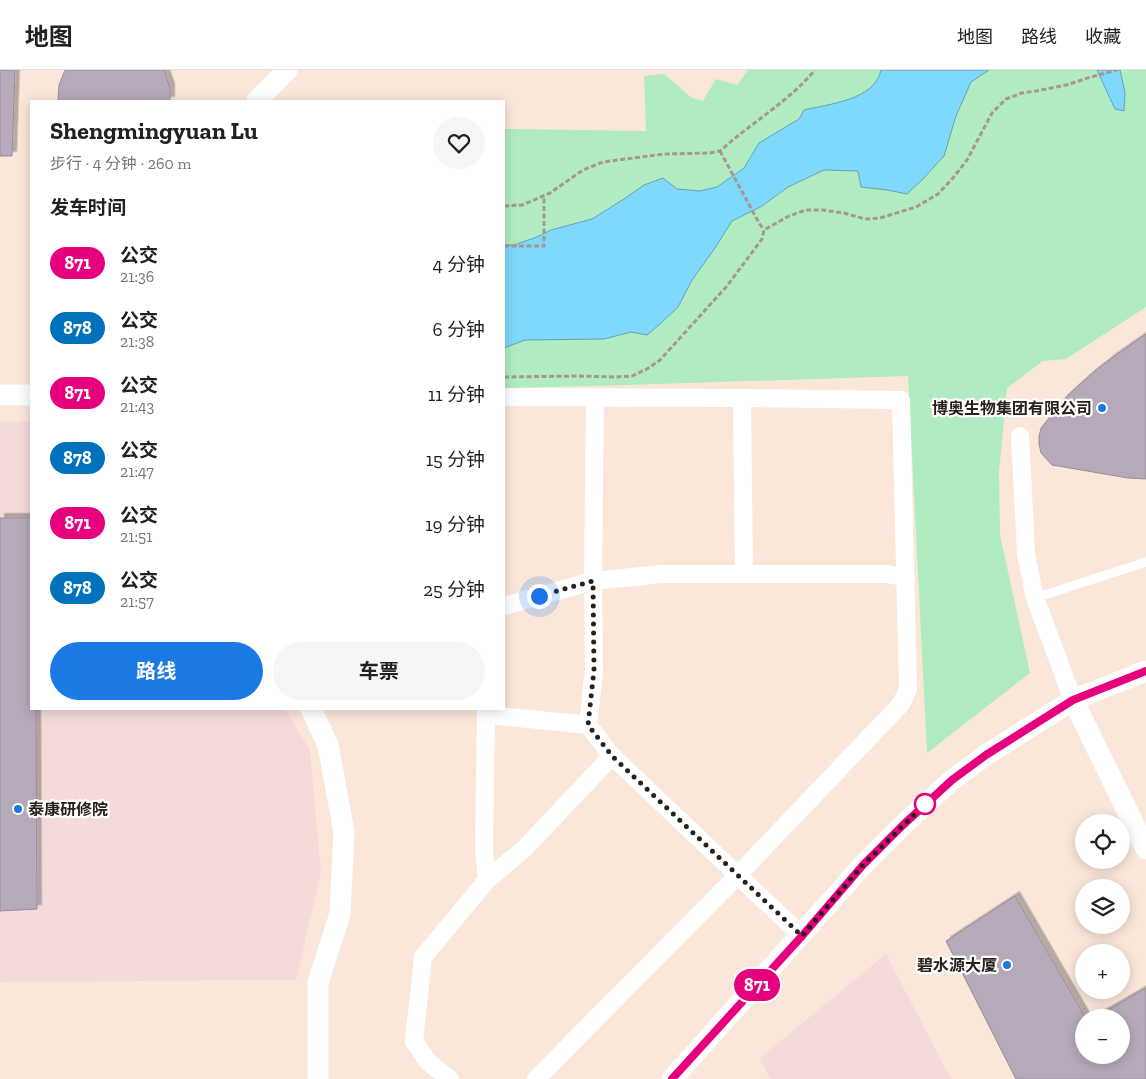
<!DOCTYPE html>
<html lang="zh">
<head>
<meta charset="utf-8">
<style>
	body { margin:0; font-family:"Zilla Slab","Noto Sans SC",serif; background:#f6f6f6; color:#202124; height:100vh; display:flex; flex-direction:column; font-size:19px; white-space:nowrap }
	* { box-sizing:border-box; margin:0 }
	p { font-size:16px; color:#757577 }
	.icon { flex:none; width:28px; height:28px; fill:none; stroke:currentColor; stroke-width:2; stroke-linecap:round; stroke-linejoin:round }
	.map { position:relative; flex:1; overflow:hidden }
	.panel { position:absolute; left:30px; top:30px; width:475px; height:610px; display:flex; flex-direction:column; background:#fff; border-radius:0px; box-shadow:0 2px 12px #0003 }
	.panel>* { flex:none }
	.badge { padding:0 10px; border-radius:16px; font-size:18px; line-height:32px }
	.tools { position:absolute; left:1075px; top:744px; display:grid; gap:10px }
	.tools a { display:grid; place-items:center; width:55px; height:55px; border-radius:50%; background:#fff; box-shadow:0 2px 12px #0003; font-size:25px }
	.you { position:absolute; width:25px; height:25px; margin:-12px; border:4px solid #fff; border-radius:50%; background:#1a73e8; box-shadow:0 0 0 8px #1a73e833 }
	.map>.badge { position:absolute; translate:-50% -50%; box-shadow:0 0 0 2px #fff }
	h2 { padding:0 20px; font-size:19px; line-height:45px }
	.round { display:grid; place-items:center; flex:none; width:52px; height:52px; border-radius:26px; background:#f6f6f6 }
	.headline { display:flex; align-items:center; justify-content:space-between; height:85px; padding:0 20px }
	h1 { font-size:24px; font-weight:700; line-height:38px }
	.button { display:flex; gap:10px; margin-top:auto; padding:10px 20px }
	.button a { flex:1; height:58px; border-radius:30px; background:#1a79e2; color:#fff; font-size:20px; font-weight:700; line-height:58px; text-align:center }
	.button a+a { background:#f6f6f6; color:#202124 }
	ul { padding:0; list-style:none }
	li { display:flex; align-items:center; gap:15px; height:65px; padding:0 20px }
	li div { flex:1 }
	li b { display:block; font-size:19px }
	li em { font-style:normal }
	li .badge { min-width:55px; font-weight:700; text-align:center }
	header { display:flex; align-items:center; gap:30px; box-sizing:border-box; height:70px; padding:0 25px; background:#fff; border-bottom:1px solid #e0e0e0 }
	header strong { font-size:24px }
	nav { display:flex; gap:28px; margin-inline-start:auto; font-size:18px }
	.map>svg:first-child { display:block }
	.commercial { fill:#f5dada }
	.green { fill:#b1ebc1 }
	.water { fill:#7fd9fc; stroke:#65a2b8 }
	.building { fill:#b5a9ba; stroke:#978b9b; filter:url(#shadow) }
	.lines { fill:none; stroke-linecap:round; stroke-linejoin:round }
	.path { stroke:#a7988e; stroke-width:3; stroke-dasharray:5 2.5; stroke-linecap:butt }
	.service { stroke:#fff; stroke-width:9 }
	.minor { stroke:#fff; stroke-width:18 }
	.tertiary { stroke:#fff; stroke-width:21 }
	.line-casing { stroke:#fff; stroke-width:11 }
	.line { stroke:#e6007e; stroke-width:8 }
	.walk { stroke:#27201b; stroke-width:5; stroke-dasharray:0 9 }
	.poi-dot { fill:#1a79e2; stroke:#fff; stroke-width:2 }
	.stop-dot { fill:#fff; stroke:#e6007e; stroke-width:2.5 }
	.labels { text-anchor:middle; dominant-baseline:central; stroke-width:4.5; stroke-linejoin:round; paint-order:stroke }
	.poi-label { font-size:16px; font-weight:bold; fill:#27201b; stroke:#fff; text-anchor:end }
</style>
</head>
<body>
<header>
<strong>地图</strong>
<nav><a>地图</a><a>路线</a><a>收藏</a></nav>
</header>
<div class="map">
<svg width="1146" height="1009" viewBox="0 0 1146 1009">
	<defs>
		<filter id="shadow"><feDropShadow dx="4.5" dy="-4.5" stdDeviation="0" flood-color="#0004"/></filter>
	</defs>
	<rect width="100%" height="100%" fill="#fbe7da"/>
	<g class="commercial">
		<path d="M31,351V639H285L310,680L321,803L296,910L0,912V352Z"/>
		<path d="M886,884L951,1009H770L760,988Z"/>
	</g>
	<path class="green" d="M748,0H1146V237L1066,289L1043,291L1007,318L999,402L1000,465L1030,603L927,683L908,306L627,315L504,318V59L646,61L644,6L664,4L692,28L703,31L716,9L737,15Z"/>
	<g class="water">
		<path d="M881,0H989L971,12L956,46L944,86L923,109L907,124L887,120L861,117L858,101L824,100L788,117L762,136L732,151L715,178L692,210L678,237L660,254L647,265L631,262L604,269L525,270L504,278V175H514L537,167L551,160L592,149L624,129L644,115L663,108L677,119L700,121L717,117L744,98L759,73L799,49L804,40C829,34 875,30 881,0Z"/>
		<path d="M1097,0H1120L1125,22L1124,41L1115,39Z"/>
	</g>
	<g class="building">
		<path d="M0,0H15L12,86H0Z"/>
		<path d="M65,0H164L170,18V31H58L59,15Z"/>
		<path d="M1146,264V409L1128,408L1052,395L1041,383L1039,374V367L1041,358L1067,326L1090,305L1113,287Z"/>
		<path d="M0,448H31V639H36L37,839L0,841Z"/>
		<path d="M1015,826L1084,945V985H1121V948H1094L1146,918V1009H1016L946,871Z"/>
	</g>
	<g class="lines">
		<g class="path">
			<path d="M720,81L759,153L764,160"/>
			<path d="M504,136L522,135L550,123L583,100L603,92L664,84L710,83L720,81C751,53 788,32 815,0"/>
			<path d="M504,176H544V126"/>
			<path d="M504,307L579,306L615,307L632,306L647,299L660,290L727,216L762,169L764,160L789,146L806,140H822L844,143L865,149L880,148L916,137L938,124L953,108L967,90L992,43L1006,29L1022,23L1036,21L1066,15L1091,7L1117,0"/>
		</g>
		<path class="service" d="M1035,528L1146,492"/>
		<g class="minor">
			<path d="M504,327L742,328L901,330L908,619L901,634L738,805L536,1009"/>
			<path d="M742,328L744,504"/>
			<path d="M1020,366L1026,484L1035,528L1073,630"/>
			<path d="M504,536L593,511L661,504H886L906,507"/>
			<path d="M486,639L484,781L487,810"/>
			<path d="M487,645L588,655"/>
			<path d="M612,686L802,866"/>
			<path d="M450,1009L428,992L414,971L423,887L487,810L525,778L612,686L588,655L594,600L593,511L595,328"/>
		</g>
		<g class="tertiary">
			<path d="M257,31L287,0"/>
			<path d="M0,325H31"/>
			<path d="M1073,630L1146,779"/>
			<path d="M311,639L328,675L344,762L340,844L318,913V1009"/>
			<path d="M672,1009L863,795L903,755L952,710L986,685L1073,630L1146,601"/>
		</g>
	</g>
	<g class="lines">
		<defs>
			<path id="line" d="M672,1009L802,866L863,795L903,755L952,710L986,685L1073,630L1146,601"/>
		</defs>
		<use href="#line" class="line-casing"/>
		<use href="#line" class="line"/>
		<path class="walk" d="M539,526L593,511L594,600L588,655L612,686L802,866L863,795L925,734"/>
	</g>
	<g class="poi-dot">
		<circle cx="1102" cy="338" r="5"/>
		<circle cx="18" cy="739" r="5"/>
		<circle cx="1007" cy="895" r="5"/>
	</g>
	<circle class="stop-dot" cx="925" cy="734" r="10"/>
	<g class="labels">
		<g class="poi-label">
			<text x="1092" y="338">博奥生物集团有限公司</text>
			<text x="28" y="739" text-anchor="start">泰康研修院</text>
			<text x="997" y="895">碧水源大厦</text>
		</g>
	</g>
</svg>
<div class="tools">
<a><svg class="icon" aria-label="locate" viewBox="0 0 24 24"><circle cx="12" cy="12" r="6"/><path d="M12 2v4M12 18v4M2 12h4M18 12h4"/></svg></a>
<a><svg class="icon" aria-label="layers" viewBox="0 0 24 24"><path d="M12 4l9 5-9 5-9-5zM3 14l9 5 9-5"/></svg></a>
<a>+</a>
<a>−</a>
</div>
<div class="you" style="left:539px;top:526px"></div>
<b class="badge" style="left:757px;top:915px;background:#e6007e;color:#fff">871</b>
<section class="panel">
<div class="headline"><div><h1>Shengmingyuan Lu</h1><p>步行 · 4 分钟 · 260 m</p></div><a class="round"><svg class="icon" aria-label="heart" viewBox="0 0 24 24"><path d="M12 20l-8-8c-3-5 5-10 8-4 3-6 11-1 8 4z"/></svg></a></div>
<h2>发车时间</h2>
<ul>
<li><span class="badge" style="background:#e6007e;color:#fff">871</span><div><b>公交</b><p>21:36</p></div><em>4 分钟</em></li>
<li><span class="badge" style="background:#0072bc;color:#fff">878</span><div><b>公交</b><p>21:38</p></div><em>6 分钟</em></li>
<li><span class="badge" style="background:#e6007e;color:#fff">871</span><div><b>公交</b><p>21:43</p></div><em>11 分钟</em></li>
<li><span class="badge" style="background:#0072bc;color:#fff">878</span><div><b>公交</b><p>21:47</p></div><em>15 分钟</em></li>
<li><span class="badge" style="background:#e6007e;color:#fff">871</span><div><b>公交</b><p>21:51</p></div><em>19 分钟</em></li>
<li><span class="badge" style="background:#0072bc;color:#fff">878</span><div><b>公交</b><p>21:57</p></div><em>25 分钟</em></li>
</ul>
<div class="button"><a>路线</a><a>车票</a></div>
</section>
</div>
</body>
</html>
